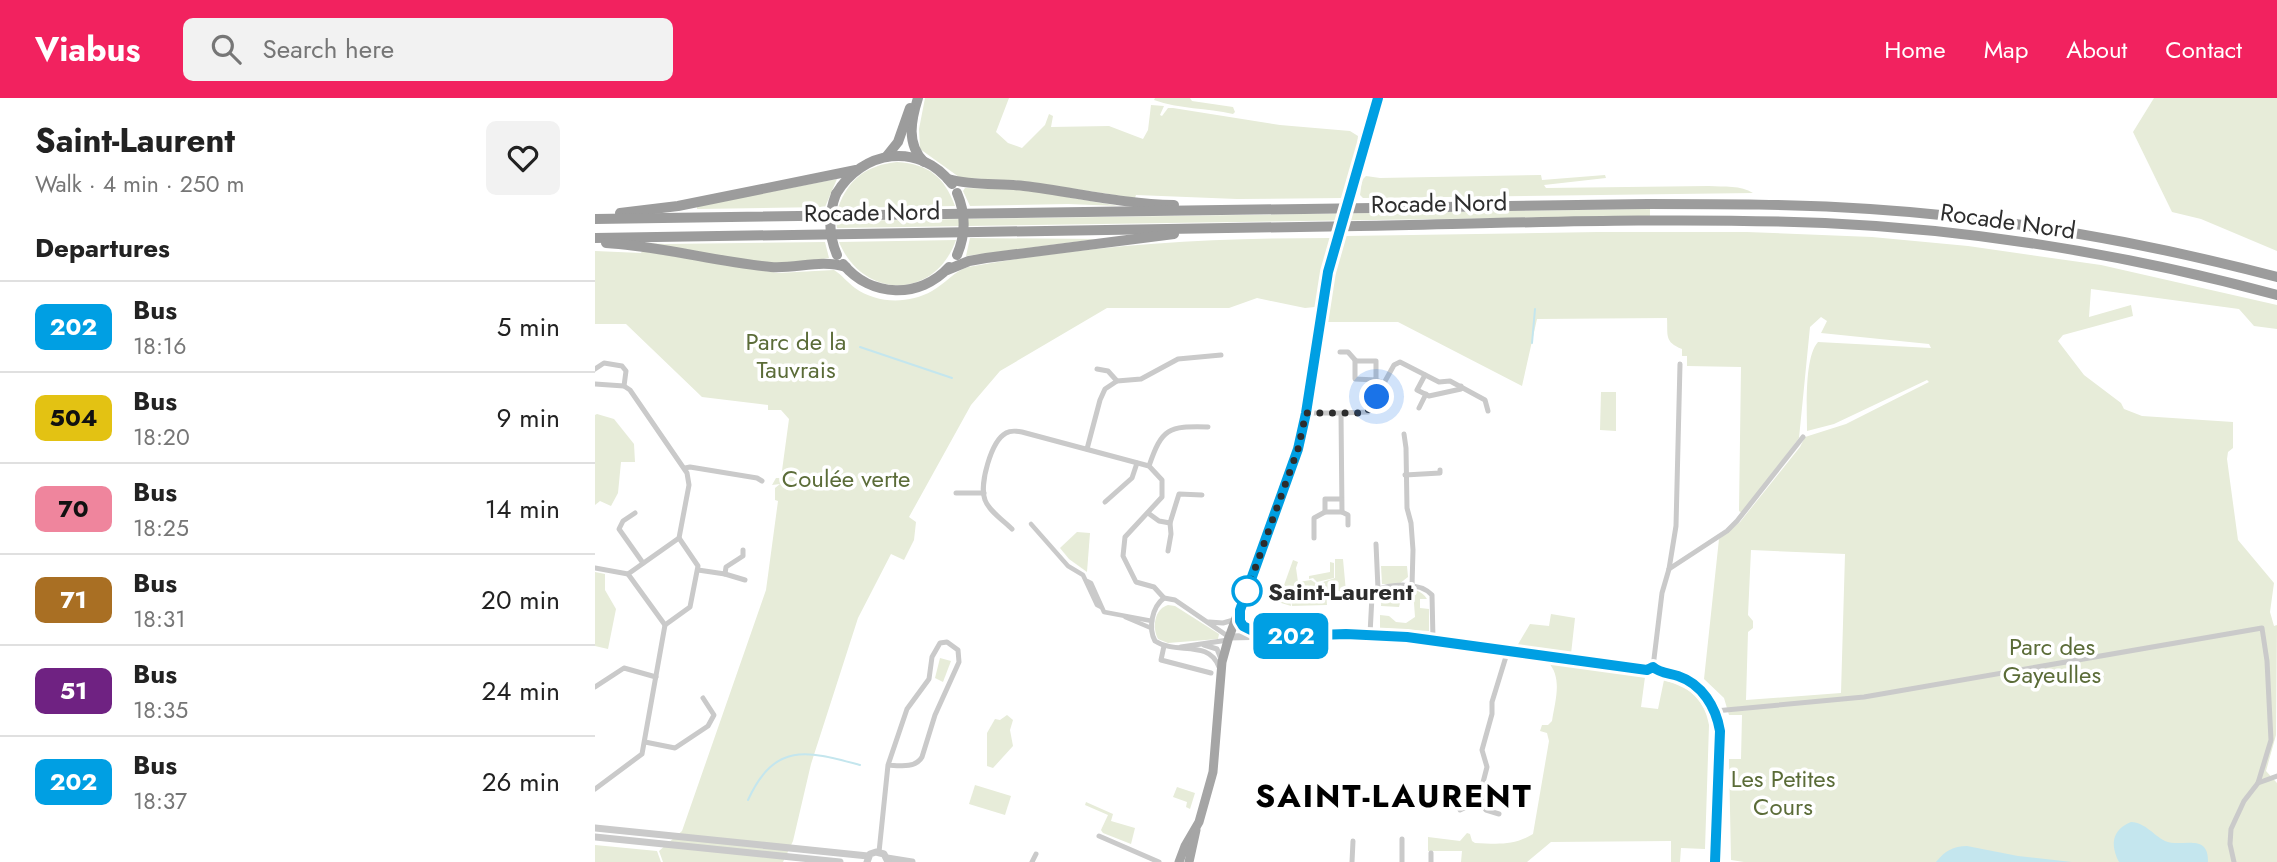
<!DOCTYPE html>
<html lang="en">
<head>
<meta charset="utf-8">
<style>
	body { margin:0; font-family:Jost,sans-serif; background:#f2f2f2; color:#222; height:100vh; display:flex; flex-direction:column; font-size:26px; white-space:nowrap }
	* { box-sizing:border-box; margin:0 }
	p { font-size:23px; color:#767676 }
	.icon { flex:none; width:38px; height:38px; fill:none; stroke:currentColor; stroke-width:2; stroke-linecap:round; stroke-linejoin:round }
	.map { position:relative; flex:1; overflow:hidden }
	.side { display:flex; flex-direction:column; background:#fff; width:595px }
	.side>* { flex:none }
	.badge { padding:0 14px; border-radius:10px; font-size:24px; line-height:46px }
	.you { position:absolute; width:35px; height:35px; margin:-18px; border:5px solid #fff; border-radius:50%; background:#1a73e8; box-shadow:0 0 0 10px #1a73e833 }
	.map>.badge { position:absolute; translate:-50% -50%; box-shadow:0 0 0 4px #fff }
	h2 { padding:0 35px; font-size:26px; line-height:63px }
	.round { display:grid; place-items:center; flex:none; width:74px; height:74px; border-radius:10px; background:#f2f2f2 }
	.overview { display:flex; align-items:center; justify-content:space-between; height:119px; padding:0 35px }
	h1 { font-size:33px; font-weight:700; line-height:52px }
	ul { padding:0; list-style:none }
	li { display:flex; align-items:center; gap:21px; height:91px; padding:0 35px; border-top:2px solid #e0e0e0 }
	li div { flex:1 }
	li b { display:block; font-size:26px }
	li em { font-style:normal }
	li .badge { min-width:77px; font-weight:700; text-align:center }
	header { display:flex; align-items:center; gap:42px; box-sizing:border-box; height:98px; padding:0 35px; background:#f2225f; color:#fff }
	header strong { font-size:33px }
	nav { display:flex; gap:38px; margin-inline-start:auto; font-size:24px }
	.search { width:490px; height:63px; background:#f2f2f2; display:flex; align-items:center; gap:18px; box-sizing:border-box; padding:0 24px; border-radius:10px; color:#767676; font-size:26px }
	main { display:flex; flex:1; min-height:0 }
	.map>svg:first-child { display:block }
	.green { fill:#e7ecd9; fill-rule:evenodd }
	.water { fill:#c4e6ee }
	.lines { fill:none; stroke-linecap:round; stroke-linejoin:round }
	.stream { stroke:#c4e6ee; stroke-width:2 }
	.pedestrian { stroke:#cacaca; stroke-width:4.5 }
	.minor { stroke:#cacaca; stroke-width:5 }
	.tertiary { stroke:#cacaca; stroke-width:7 }
	.primary { stroke:#a5a5a5; stroke-width:9 }
	.trunk { stroke:#9c9c9c; stroke-width:10 }
	.primary-bridge { stroke:#a5a5a5; stroke-width:9 }
	.trunk-bridge { stroke:#9c9c9c; stroke-width:10 }
	.line-casing { stroke:#fff; stroke-width:16 }
	.line { stroke:#009fe3; stroke-width:10 }
	.walk { stroke:#2d2d2d; stroke-width:7; stroke-dasharray:0 12.6 }
	.stop-dot { fill:#fff; stroke:#009fe3; stroke-width:3.5 }
	.labels { text-anchor:middle; dominant-baseline:central; stroke-width:7; stroke-linejoin:round; paint-order:stroke }
	.street-label { font-size:24px; fill:#2d2d2d; stroke:#fff }
	.park-label { font-size:24px; fill:#5b6c38; stroke:#fff }
	.stop-label { font-size:24px; font-weight:bold; fill:#2d2d2d; stroke:#fff; text-anchor:start }
	.district-label { font-size:32px; font-weight:bold; letter-spacing:2px; fill:#000; stroke:#fff }
</style>
</head>
<body>
<header>
<strong>Viabus</strong>
<div class="search"><svg class="icon" aria-label="search" viewBox="0 0 24 24"><circle cx="10" cy="10" r="6"/><path d="M15 15l6 6"/></svg>Search here</div>
<nav><a>Home</a><a>Map</a><a>About</a><a>Contact</a></nav>
</header>
<main>
<section class="side">
<div class="overview"><div><h1>Saint-Laurent</h1><p>Walk · 4 min · 250 m</p></div><a class="round"><svg class="icon" aria-label="heart" viewBox="0 0 24 24"><path d="M12 20l-8-8c-3-5 5-10 8-4 3-6 11-1 8 4z"/></svg></a></div>
<h2>Departures</h2>
<ul>
<li><span class="badge" style="background:#009fe3;color:#fff">202</span><div><b>Bus</b><p>18:16</p></div><em>5 min</em></li>
<li><span class="badge" style="background:#e3c213;color:#111">504</span><div><b>Bus</b><p>18:20</p></div><em>9 min</em></li>
<li><span class="badge" style="background:#ef859d;color:#111">70</span><div><b>Bus</b><p>18:25</p></div><em>14 min</em></li>
<li><span class="badge" style="background:#a96f23;color:#fff">71</span><div><b>Bus</b><p>18:31</p></div><em>20 min</em></li>
<li><span class="badge" style="background:#6f2282;color:#fff">51</span><div><b>Bus</b><p>18:35</p></div><em>24 min</em></li>
<li><span class="badge" style="background:#009fe3;color:#fff">202</span><div><b>Bus</b><p>18:37</p></div><em>26 min</em></li>
</ul>
</section>
<div class="map">
<svg width="1682" height="764" viewBox="0 0 1682 764">
	<rect width="100%" height="100%" fill="#fff"/>
	<g class="green">
		<path d="M330,0H414L401,34L413,45L427,50L450,27L454,16L458,18L456,29L514,28L548,41L553,32L556,7L569,8L565,17L567,18L573,10H578L685,27L755,33L763,38L761,56L747,100L642,101L541,97L540,100L427,83L370,80L364,79L325,51L324,31Z"/>
		<path d="M560,0H595L597,3L638,9L640,14L638,16C612,10 584,11 559,2Z"/>
		<path d="M1559,0H1682V153L1606,121L1577,114L1538,34Z"/>
		<path d="M302,64C334,66 349,79 360,108L243,110C253,81 272,67 302,64Z"/>
		<path d="M946,77L947,82L1010,77L1011,80L949,87L951,90L1114,88C1129,89 1146,87 1158,95L768,100L765,97L767,82L771,78L785,80Z"/>
		<path d="M242,81L230,109L102,111V108Z"/>
		<path d="M370,90L432,92L524,108L473,106L375,108L368,93Z"/>
		<path d="M1055,111V118L242,130L241,123Z"/>
		<path d="M1003,134H1152L1277,139L1373,148L1506,167L1682,207V231L1659,228L1644,211L1496,191L1494,219L1536,207L1538,218L1468,237L1463,243L1489,277L1526,305L1529,311L1547,318L1638,324V350L1633,354L1632,361L1643,442L1679,485L1675,514L1679,528L1682,527L1681,637L1671,673L1682,685V764H1149L1136,762L1134,661H1146L1147,617H1134L1129,600L1109,581L1124,441L1145,424L1205,349L1210,339L1251,326L1334,284L1332,282L1239,326L1212,333C1212,312 1209,259 1223,244L1336,250L1334,246L1226,235L1232,223L1226,219L1215,229L1204,340L1147,415L1144,413L1146,269L1092,268V258H1087V251C1069,244 1073,237 1072,220L942,221L927,288L803,224H733L738,184L751,138ZM1156,452L1250,456L1246,595L1151,602L1153,534L1158,530V523L1153,517Z"/>
		<path d="M375,140L502,141L371,158Z"/>
		<path d="M736,140L720,209L710,210L662,200L634,210H512L405,273L376,307L314,419L321,424L319,442L309,462L296,456L263,520L216,666L198,743L188,764H68L64,753L87,733L171,492L183,403L180,402V390L185,386L177,387L181,380H186L194,321L186,312H173V307L107,299L31,226H0V153L46,155L47,153L183,175L239,172C247,177 252,184 260,190C282,206 314,206 337,193C350,186 359,173 373,169C496,147 610,140 736,140Z"/>
		<path d="M361,142C340,202 268,202 244,144Z"/>
		<path d="M230,144L234,160L196,165H168L51,145L70,146Z"/>
		<path d="M1006,294H1021V333L1005,332Z"/>
		<path d="M2,316L19,321L39,346L40,364H26L23,395L16,408L5,403L0,407V317Z"/>
		<path d="M482,434L495,435L492,474L474,461L465,450Z"/>
		<path d="M740,461H748L751,494L736,492L731,494L732,507L697,508L695,493L692,494V500H695L696,508L683,504L698,462L703,464L701,470L703,484L716,482L722,486L740,480Z"/>
		<path d="M735,464L739,465V480L722,484L718,480L714,481V478L735,474Z"/>
		<path d="M786,468H812L813,479L804,486H787Z"/>
		<path d="M0,474L10,476V492L21,511L13,551L0,548Z"/>
		<path d="M797,491C810,491 824,488 832,501H825V510L834,511V533L785,530V517L794,518L801,524L811,525L820,519L819,505H805L804,509L786,508L787,494Z"/>
		<path d="M573,507L580,508L624,536L623,541L573,545L563,541C557,530 559,511 573,507Z"/>
		<path d="M956,516L980,520L976,556L922,548L935,526L954,528Z"/>
		<path d="M345,560L356,563L348,584L340,580Z"/>
		<path d="M953,564L1050,579L1046,609L1063,611L1069,582C1094,590 1109,599 1114,627L1110,751L1086,750L1085,764H1076V743L956,744L932,764H866L867,753H833V739L865,743L872,735L875,736L877,743L880,745C902,746 919,748 938,736L954,643L952,635L945,633L947,627H953L957,623C960,603 968,580 953,564Z"/>
		<path d="M412,617L418,622L415,632L418,648L398,670L392,668V635L400,621L405,622Z"/>
		<path d="M380,687L416,698L410,717L374,706Z"/>
		<path d="M582,689L600,695L595,711L591,709L592,704L578,699Z"/>
		<path d="M491,704L518,716L516,723L540,730L536,746L508,735L506,732L513,717L490,707Z"/>
		<path d="M0,747L62,753L66,764H0Z"/>
	</g>
	<g class="water">
		<path d="M1536,724C1551,725 1558,737 1570,743C1586,750 1614,734 1613,764H1524C1515,746 1517,732 1536,724Z"/>
		<path d="M1372,748L1423,758L1477,764H1341C1350,753 1358,748 1372,748Z"/>
	</g>
	<g class="lines">
		<g class="stream">
			<path d="M937,245L940,211"/>
			<path d="M265,249L357,280"/>
			<path d="M153,702C180,643 213,653 265,667"/>
		</g>
		<g class="pedestrian">
			<path d="M436,426L473,468L488,477L502,507L506,509"/>
			<path d="M492,483L496,485L509,514L557,523"/>
			<path d="M530,519L556,530"/>
		</g>
		<g class="minor">
			<path d="M745,254H753L761,263"/>
			<path d="M0,271L9,265L27,268L31,273L29,288"/>
			<path d="M502,271L513,273L522,283"/>
			<path d="M830,277L822,292L834,298L866,291V288"/>
			<path d="M781,282V263H760V281L781,282L789,285"/>
			<path d="M0,286L29,288L35,292L92,375L94,387L84,440L33,476L70,527"/>
			<path d="M824,310L831,296"/>
			<path d="M711,315H746L747,414L753,417V427"/>
			<path d="M746,315L773,314L799,267L805,264L844,284L855,283L890,302L893,313"/>
			<path d="M809,336L811,350L812,410L816,425L818,452L817,488"/>
			<path d="M492,351L505,302L510,291L522,283L546,281L583,261L626,257"/>
			<path d="M554,368C567,330 573,328 613,329"/>
			<path d="M90,370L95,369L162,380L167,383"/>
			<path d="M810,377L845,375V372"/>
			<path d="M361,395H389"/>
			<path d="M510,404L537,380L542,365"/>
			<path d="M730,414V401H746"/>
			<path d="M40,415L28,423L24,431L48,465"/>
			<path d="M553,415L564,423L575,425L584,396L607,397"/>
			<path d="M417,431C409,423 394,413 390,402C384,387 396,343 411,335C416,332 422,333 427,334L554,368L567,382V399L530,439L528,458L541,484L559,489L569,500L580,502L634,539"/>
			<path d="M719,440V420L730,414H747"/>
			<path d="M781,446L783,491"/>
			<path d="M573,453L576,436L575,425"/>
			<path d="M0,470L33,476"/>
			<path d="M1074,471L1132,433L1142,423L1208,339"/>
			<path d="M103,472L130,476L131,469L148,458V452"/>
			<path d="M130,476L150,482"/>
			<path d="M569,500C557,509 553,530 560,543C581,557 614,541 624,569"/>
			<path d="M614,524L628,525L642,521"/>
			<path d="M775,536L777,498L779,493C795,486 824,483 837,497L838,541"/>
			<path d="M609,547L622,551L626,561"/>
			<path d="M569,548L566,562L616,575"/>
			<path d="M586,549L633,542"/>
			<path d="M1058,569L1067,495L1074,471L1081,428L1085,266"/>
			<path d="M0,589L29,570L61,579"/>
			<path d="M1120,613L1269,599L1667,530L1672,563L1676,642L1663,685L1649,703L1636,731L1635,746L1639,764"/>
			<path d="M50,644L80,650L113,628L119,617L108,600"/>
			<path d="M1663,685L1682,678"/>
			<path d="M0,691L47,656L70,527L95,509L103,468L84,440"/>
			<circle cx="883" cy="702" r="6"/>
			<path d="M885,696L892,669L887,652L897,616V604L913,552"/>
			<path d="M887,706L891,712L904,716"/>
			<path d="M865,712L878,706"/>
			<path d="M504,738L564,764"/>
			<path d="M284,754L293,667L312,611L334,581L337,559L345,545L352,544L363,552L364,564L340,617L327,659C321,670 306,668 293,667"/>
			<path d="M437,764L441,756"/>
			<path d="M757,764L758,743"/>
			<path d="M807,764V741"/>
			<path d="M836,764V755"/>
		</g>
		<g class="tertiary">
			<path d="M645,512L648,528L666,538"/>
			<path d="M634,539L751,536L812,539L1052,572L1058,569L1062,574C1093,577 1118,596 1125,628L1120,764"/>
			<path d="M0,730L273,758"/>
			<path d="M0,739L245,764"/>
			<path d="M292,760L317,764"/>
			<path d="M272,764L275,756L281,754L289,756L293,764"/>
		</g>
		<g class="primary">
			<path d="M756,91L783,0"/>
			<path d="M584,764L590,748L604,724L618,674L627,564L633,542L703,351L711,315L729,193L739,152"/>
			<path d="M594,764L601,732"/>
		</g>
		<g class="trunk">
			<path d="M323,0C316,22 311,46 329,64"/>
			<path d="M291,59L303,44L315,10"/>
			<path d="M353,81C379,88 403,85 429,88C479,94 528,106 579,107"/>
			<path d="M241,96C267,52 324,43 357,86"/>
			<path d="M25,115L83,108L261,72"/>
			<path d="M0,121L1053,106C1127,106 1201,106 1275,111C1413,120 1549,144 1682,179"/>
			<path d="M0,140C255,136 509,132 764,128C919,125 1075,119 1230,125C1383,132 1535,157 1682,197"/>
			<path d="M11,145C67,148 121,164 176,169C201,171 226,161 251,169"/>
			<path d="M248,166C276,200 325,201 354,169"/>
			<path d="M352,172L374,163L391,160L579,136"/>
		</g>
		<path class="primary-bridge" d="M739,152L756,91"/>
		<g class="trunk-bridge">
			<path d="M241,96C233,117 233,136 242,157"/>
			<path d="M362,157C371,136 371,116 362,95"/>
		</g>
	</g>
	<g class="lines">
		<defs>
			<path id="line" d="M783,0L733,174L711,315L703,351L645,512V523L648,528L670,539L751,536L812,539L1052,572L1058,569C1065,575 1073,575 1083,578C1107,586 1121,609 1125,633L1120,764"/>
		</defs>
		<use href="#line" class="line-casing"/>
		<use href="#line" class="line"/>
		<path class="walk" d="M652,493L703,351L711,315H771L782,299"/>
	</g>
	<circle class="stop-dot" cx="652" cy="493" r="14"/>
	<g class="labels">
		<g class="street-label">
			<text transform="translate(844 105) rotate(-1)">Rocade Nord</text>
			<text transform="translate(277 114) rotate(-1)">Rocade Nord</text>
			<text transform="translate(1413 123) rotate(8)">Rocade Nord</text>
		</g>
		<g class="park-label">
			<text x="201" y="243">Parc de la<tspan x="201" dy="28">Tauvrais</tspan></text>
			<text x="251" y="380">Coulée verte</text>
			<text x="1457" y="548">Parc des<tspan x="1457" dy="28">Gayeulles</tspan></text>
			<text x="1188" y="680">Les Petites<tspan x="1188" dy="28">Cours</tspan></text>
		</g>
		<g class="stop-label">
			<text x="673" y="493">Saint-Laurent</text>
		</g>
		<g class="district-label">
			<text x="799" y="698">SAINT-LAURENT</text>
		</g>
	</g>
</svg>
<div class="you" style="left:782px;top:299px"></div>
<b class="badge" style="left:696px;top:538px;background:#009fe3;color:#fff">202</b>
</div>
</main>
</body>
</html>
